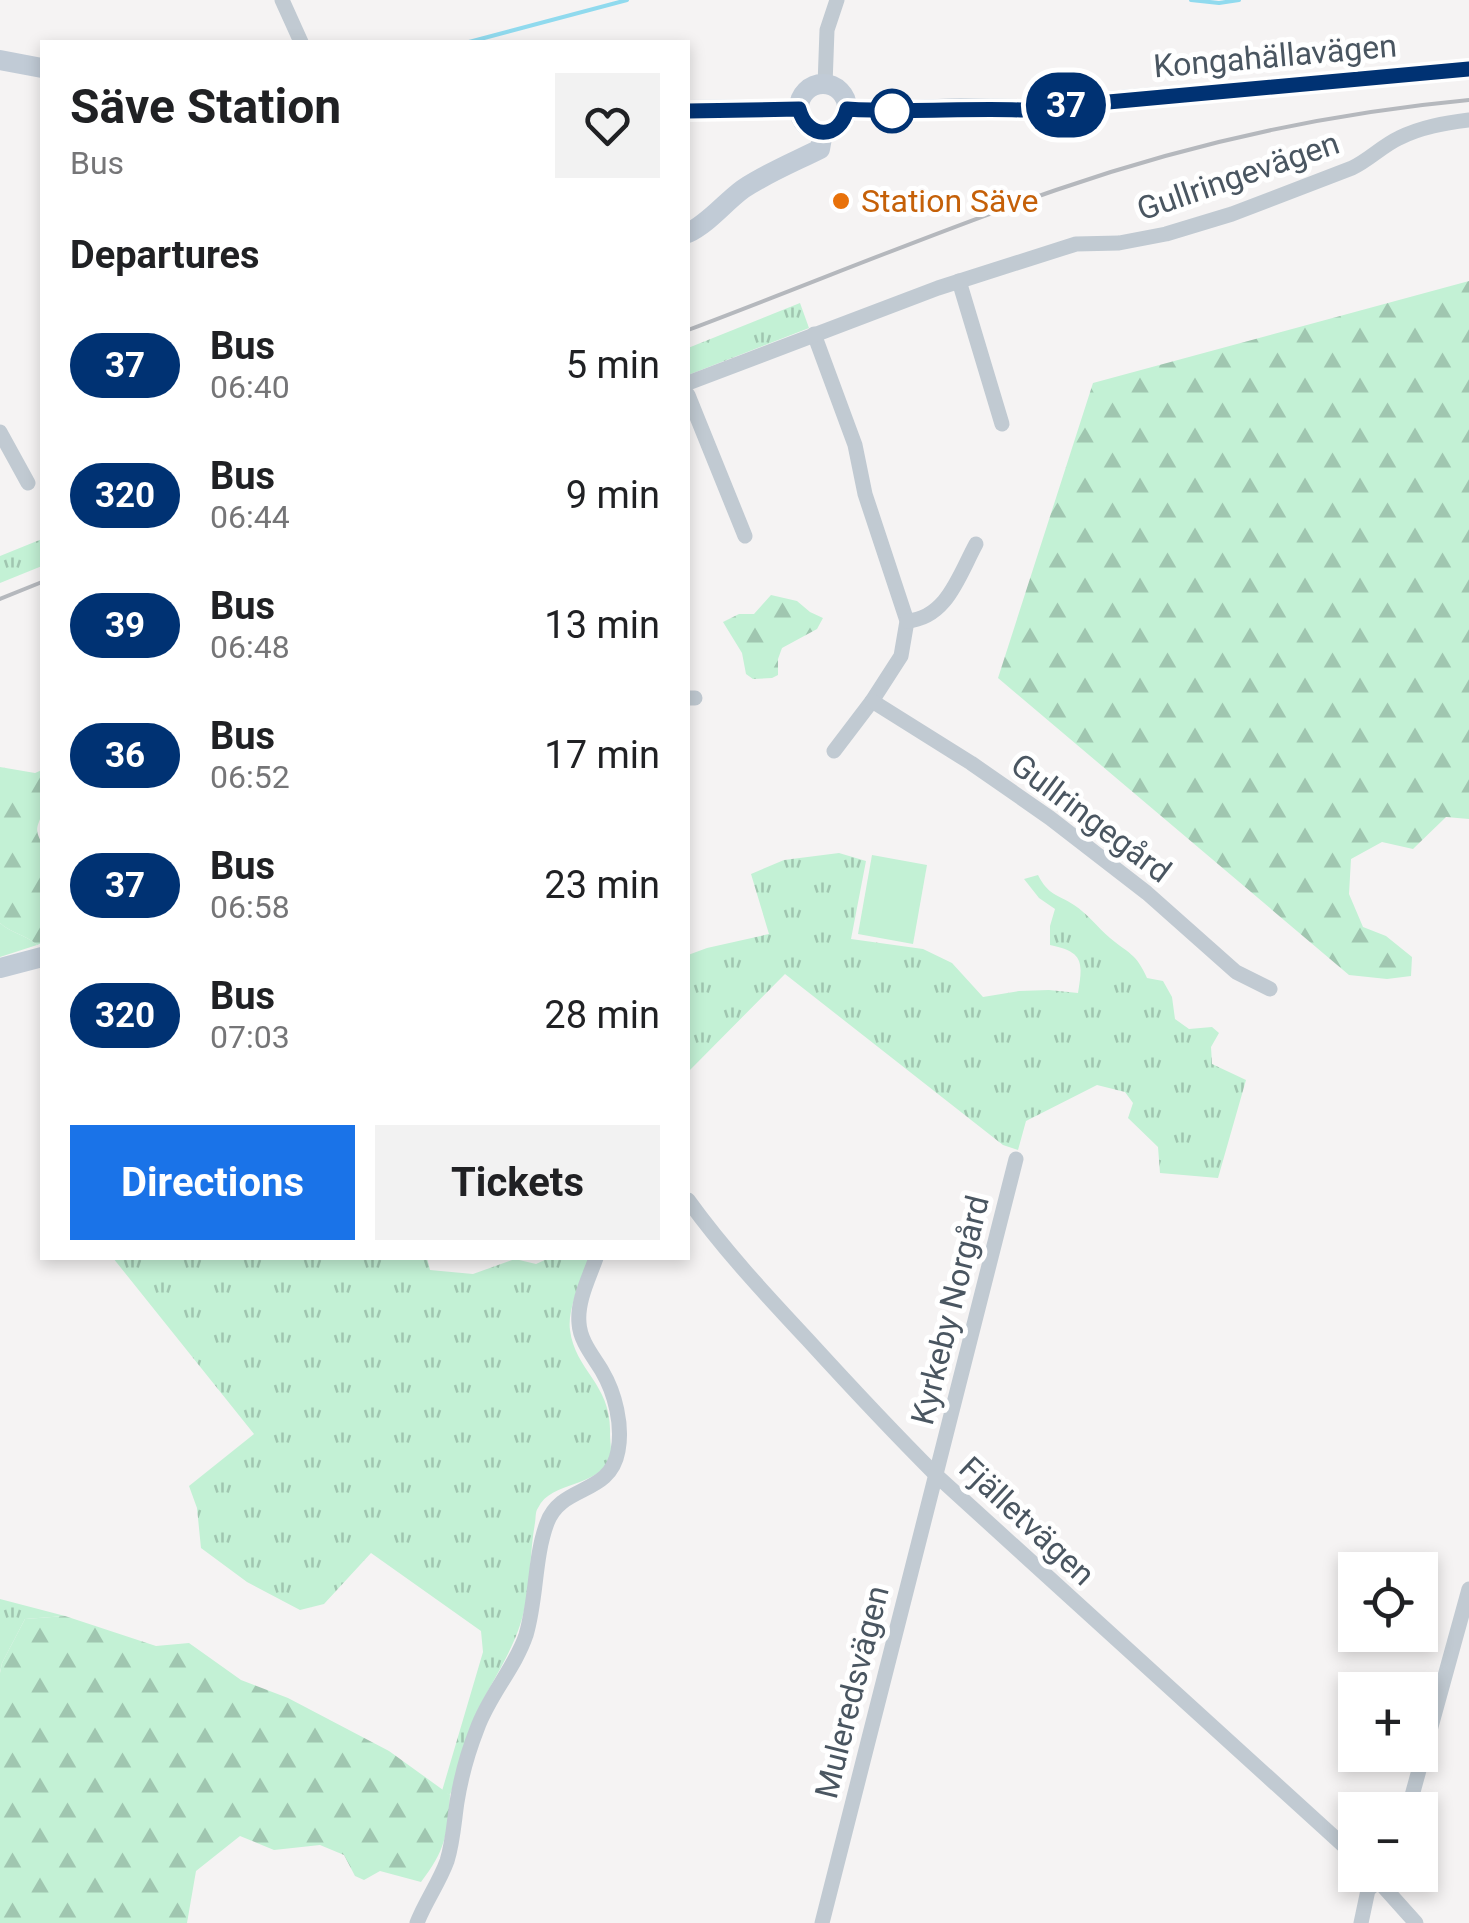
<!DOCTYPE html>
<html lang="en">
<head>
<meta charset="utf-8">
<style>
	body { margin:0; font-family:Roboto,sans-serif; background:#f2f2f2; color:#202124; height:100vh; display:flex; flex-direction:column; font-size:38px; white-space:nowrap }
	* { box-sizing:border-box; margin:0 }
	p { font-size:32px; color:#757577 }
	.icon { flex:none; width:55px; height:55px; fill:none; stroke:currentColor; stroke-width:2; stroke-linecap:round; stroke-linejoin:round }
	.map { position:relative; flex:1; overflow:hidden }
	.details { position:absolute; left:40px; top:40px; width:650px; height:1220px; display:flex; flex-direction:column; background:#fff; border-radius:0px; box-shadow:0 5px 15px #0003 }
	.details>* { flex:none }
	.badge { padding:0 20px; border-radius:32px; font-size:35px; line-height:65px }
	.tools { position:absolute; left:1338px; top:1552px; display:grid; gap:20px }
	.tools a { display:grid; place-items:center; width:100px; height:100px; border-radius:0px; background:#fff; box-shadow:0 5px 15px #0003; font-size:50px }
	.map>.badge { position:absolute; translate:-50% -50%; box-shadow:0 0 0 5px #fff }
	h2 { padding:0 30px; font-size:38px; line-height:90px }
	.round { display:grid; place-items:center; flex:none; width:105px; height:105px; border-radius:0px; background:#f2f2f2 }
	.summary { display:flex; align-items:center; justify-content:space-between; height:170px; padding:0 30px }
	h1 { font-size:48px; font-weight:700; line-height:75px }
	.button { display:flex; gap:20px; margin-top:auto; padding:20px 30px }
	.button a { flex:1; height:115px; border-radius:0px; background:#1a73e8; color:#fff; font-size:40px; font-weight:700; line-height:115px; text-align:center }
	.button a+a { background:#f2f2f2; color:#202124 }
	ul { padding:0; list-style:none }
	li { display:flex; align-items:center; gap:30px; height:130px; padding:0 30px }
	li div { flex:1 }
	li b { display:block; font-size:38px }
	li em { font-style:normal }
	li .badge { min-width:110px; font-weight:700; text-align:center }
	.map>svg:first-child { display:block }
	.grass { fill:url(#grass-tufts) }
	.forest { fill:url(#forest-firs) }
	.garden { fill:#c3f1d5 }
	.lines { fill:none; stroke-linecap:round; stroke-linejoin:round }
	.stream { stroke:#90daee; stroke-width:4 }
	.street { stroke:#c1cad2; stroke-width:15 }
	.secondary { stroke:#c1cbd6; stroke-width:20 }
	.rail { stroke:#b5b8bd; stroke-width:4 }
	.line-casing { stroke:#fff; stroke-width:22 }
	.line { stroke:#003273; stroke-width:15 }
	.stop-dot { fill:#fff; stroke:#003273; stroke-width:5 }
	.food-dot { fill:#e8710a; stroke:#fff; stroke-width:4 }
	.labels { text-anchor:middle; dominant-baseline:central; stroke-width:10; stroke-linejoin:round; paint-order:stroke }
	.street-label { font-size:32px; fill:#4a5661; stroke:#fff }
	.food-label { font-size:32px; fill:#c56008; stroke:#fff; text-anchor:start }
</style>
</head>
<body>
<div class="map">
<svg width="1469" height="1923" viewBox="0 0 1469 1923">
	<defs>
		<pattern id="grass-tufts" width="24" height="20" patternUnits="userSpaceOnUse" patternTransform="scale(2.5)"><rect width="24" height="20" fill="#c3f1d5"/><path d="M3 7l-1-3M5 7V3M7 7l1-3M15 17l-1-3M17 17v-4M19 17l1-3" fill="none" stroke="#a0c6b0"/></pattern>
		<pattern id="forest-firs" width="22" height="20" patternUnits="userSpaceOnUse" patternTransform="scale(2.5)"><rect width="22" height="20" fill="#c3f1d5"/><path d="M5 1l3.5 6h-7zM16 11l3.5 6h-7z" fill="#a0c6b0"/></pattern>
	</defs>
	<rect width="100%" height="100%" fill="#f5f3f3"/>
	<g class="grass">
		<path d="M800,303L809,328L688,375V348Z"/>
		<path d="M42,539V566L0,583V556Z"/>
		<path d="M839,853L866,861L851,939L923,949L952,963L983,997L1019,991L1049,990L1078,993C1083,962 1084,952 1050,945V926L1055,909L1039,898L1024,879L1038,875C1048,895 1057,894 1074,905C1088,914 1097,927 1110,938C1129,954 1136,953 1147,978L1163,981L1172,997L1175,1019L1189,1029L1212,1027L1219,1033L1211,1047L1212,1064L1246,1080L1218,1178L1160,1173L1158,1147L1128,1118L1133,1103L1125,1092L1097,1085L1026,1121L1018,1150L1003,1145L785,974L688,1072V955L707,948L769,934L751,874L784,860Z"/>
		<path d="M0,923C11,933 26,935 37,945L0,957Z"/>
		<path d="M113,1258H427L430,1270L473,1274L515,1259L536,1264L549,1258H589C582,1277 567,1310 570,1330C575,1371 612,1384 610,1434C610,1440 612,1451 610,1457C598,1489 551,1480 538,1508C535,1512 536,1518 535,1523C530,1550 531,1579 525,1606C517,1649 489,1683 472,1723C463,1746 459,1772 450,1795L442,1791L483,1652L481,1631L371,1553L324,1604L300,1610L247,1582L201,1548L197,1508L189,1486L254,1434Z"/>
		<path d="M0,1599L65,1616L25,1619L2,1663L0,1672Z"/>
	</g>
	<g class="forest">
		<path d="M1469,281V819L1446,817L1413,849L1382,842L1351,859L1349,894L1363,927L1386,936L1412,957L1411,976L1387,979L1349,975L998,678L1093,383Z"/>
		<path d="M771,595L797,601L810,612L823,618L817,629L782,648L778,659V675L772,678L753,679L746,674L742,653L723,622L739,614H754Z"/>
		<path d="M0,767L35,773L42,770C43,783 45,800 42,812C39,826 33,827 42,843V943L37,945C26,935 11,933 0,923Z"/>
		<path d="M65,1616L156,1646L189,1643L241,1680L288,1698L389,1751L450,1795C448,1834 445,1851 421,1882L380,1871L364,1880L355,1876L344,1855L320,1845L274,1850L240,1836L196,1871L187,1923H0V1673L2,1663L25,1619Z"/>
	</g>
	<path class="garden" d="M872,855L927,865L913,944L858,934Z"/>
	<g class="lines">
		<g class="stream">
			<path d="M1191,0L1219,3L1239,0"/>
			<path d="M469,42L627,0"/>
		</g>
		<g class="street">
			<path d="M282,0L301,42"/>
			<path d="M825,85L827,30L837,0"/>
			<path d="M959,281L1002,424"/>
			<path d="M814,334L855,445L865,494L907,621L901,656L872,701L834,751"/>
			<path d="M688,383L938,288L1076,244L1119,243L1166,234L1232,214L1352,168C1369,160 1382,146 1399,138C1421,127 1445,123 1469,120"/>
			<path d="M688,395L745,536"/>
			<path d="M0,432L28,483"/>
			<path d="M907,621C947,618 959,575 976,544"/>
			<path d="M688,698H695"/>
			<path d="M872,701L971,763L1050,818L1147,893L1236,972L1270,989"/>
			<path d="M688,1200C724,1250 766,1295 808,1340C850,1386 892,1431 936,1475L1355,1856"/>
			<path d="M1408,1810L1469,1589"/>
			<path d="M1373,1875L1416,1923"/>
			<path d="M417,1923C425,1902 439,1883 447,1861C453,1842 454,1822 457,1802C461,1777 468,1752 477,1729C489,1695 515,1668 526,1635C537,1598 534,1558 547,1523C561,1484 610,1496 618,1451C623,1425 615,1393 602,1371C593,1356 580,1341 579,1323C577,1301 589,1278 596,1258"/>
			<path d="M822,1923L1016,1159"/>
			<path d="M1361,1923L1368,1890L1385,1875"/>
		</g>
		<g class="secondary">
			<path d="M0,60L42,68"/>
			<circle cx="823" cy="108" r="24"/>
			<path d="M847,109L892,111L961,108L1021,109L1469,69"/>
			<path d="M688,110L799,109"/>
			<path d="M688,233C709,223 724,203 743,189C767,173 794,162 820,149L823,132"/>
			<path d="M0,968L42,957"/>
		</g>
		<g class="rail">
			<path d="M688,330C810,284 932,233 1056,190C1189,144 1329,113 1469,100"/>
			<path d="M0,599L42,582"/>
		</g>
	</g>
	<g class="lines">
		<defs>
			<path id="line" d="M688,111L799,109C807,140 840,140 847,109C905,113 963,108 1021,110L1469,69"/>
		</defs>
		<use href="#line" class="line-casing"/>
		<use href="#line" class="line"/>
	</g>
	<circle class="stop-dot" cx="892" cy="111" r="20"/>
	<circle class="food-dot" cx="841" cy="201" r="10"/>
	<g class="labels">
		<g class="street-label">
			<text transform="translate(1275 56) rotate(-5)">Kongahällavägen</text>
			<text transform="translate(1238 176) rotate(-19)">Gullringevägen</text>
			<text transform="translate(1091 818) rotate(37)">Gullringegård</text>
			<text transform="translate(950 1310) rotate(-76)">Kyrkeby Norgård</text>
			<text transform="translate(1027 1521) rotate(43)">Fjälletvägen</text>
			<text transform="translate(852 1692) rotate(-76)">Muleredsvägen</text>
		</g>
		<g class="food-label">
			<text x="861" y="201">Station Säve</text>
		</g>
	</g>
</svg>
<div class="tools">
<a><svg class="icon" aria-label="locate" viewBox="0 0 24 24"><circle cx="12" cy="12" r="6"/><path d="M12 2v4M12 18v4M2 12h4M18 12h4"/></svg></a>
<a>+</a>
<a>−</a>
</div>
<b class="badge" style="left:1066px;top:105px;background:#003273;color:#fff">37</b>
<section class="details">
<div class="summary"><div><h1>Säve Station</h1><p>Bus</p></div><a class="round"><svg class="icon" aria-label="heart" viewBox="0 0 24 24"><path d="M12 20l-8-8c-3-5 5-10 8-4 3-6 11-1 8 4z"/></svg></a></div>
<h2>Departures</h2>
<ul>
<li><span class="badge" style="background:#003273;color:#fff">37</span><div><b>Bus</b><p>06:40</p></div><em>5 min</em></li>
<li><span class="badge" style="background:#003273;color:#fff">320</span><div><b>Bus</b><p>06:44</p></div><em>9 min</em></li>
<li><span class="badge" style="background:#003273;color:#fff">39</span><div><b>Bus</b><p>06:48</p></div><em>13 min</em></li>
<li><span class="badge" style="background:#003273;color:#fff">36</span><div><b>Bus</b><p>06:52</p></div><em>17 min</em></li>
<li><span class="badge" style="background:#003273;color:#fff">37</span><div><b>Bus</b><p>06:58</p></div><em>23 min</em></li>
<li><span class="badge" style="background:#003273;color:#fff">320</span><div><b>Bus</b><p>07:03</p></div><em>28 min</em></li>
</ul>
<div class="button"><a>Directions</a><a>Tickets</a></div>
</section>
</div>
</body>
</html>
